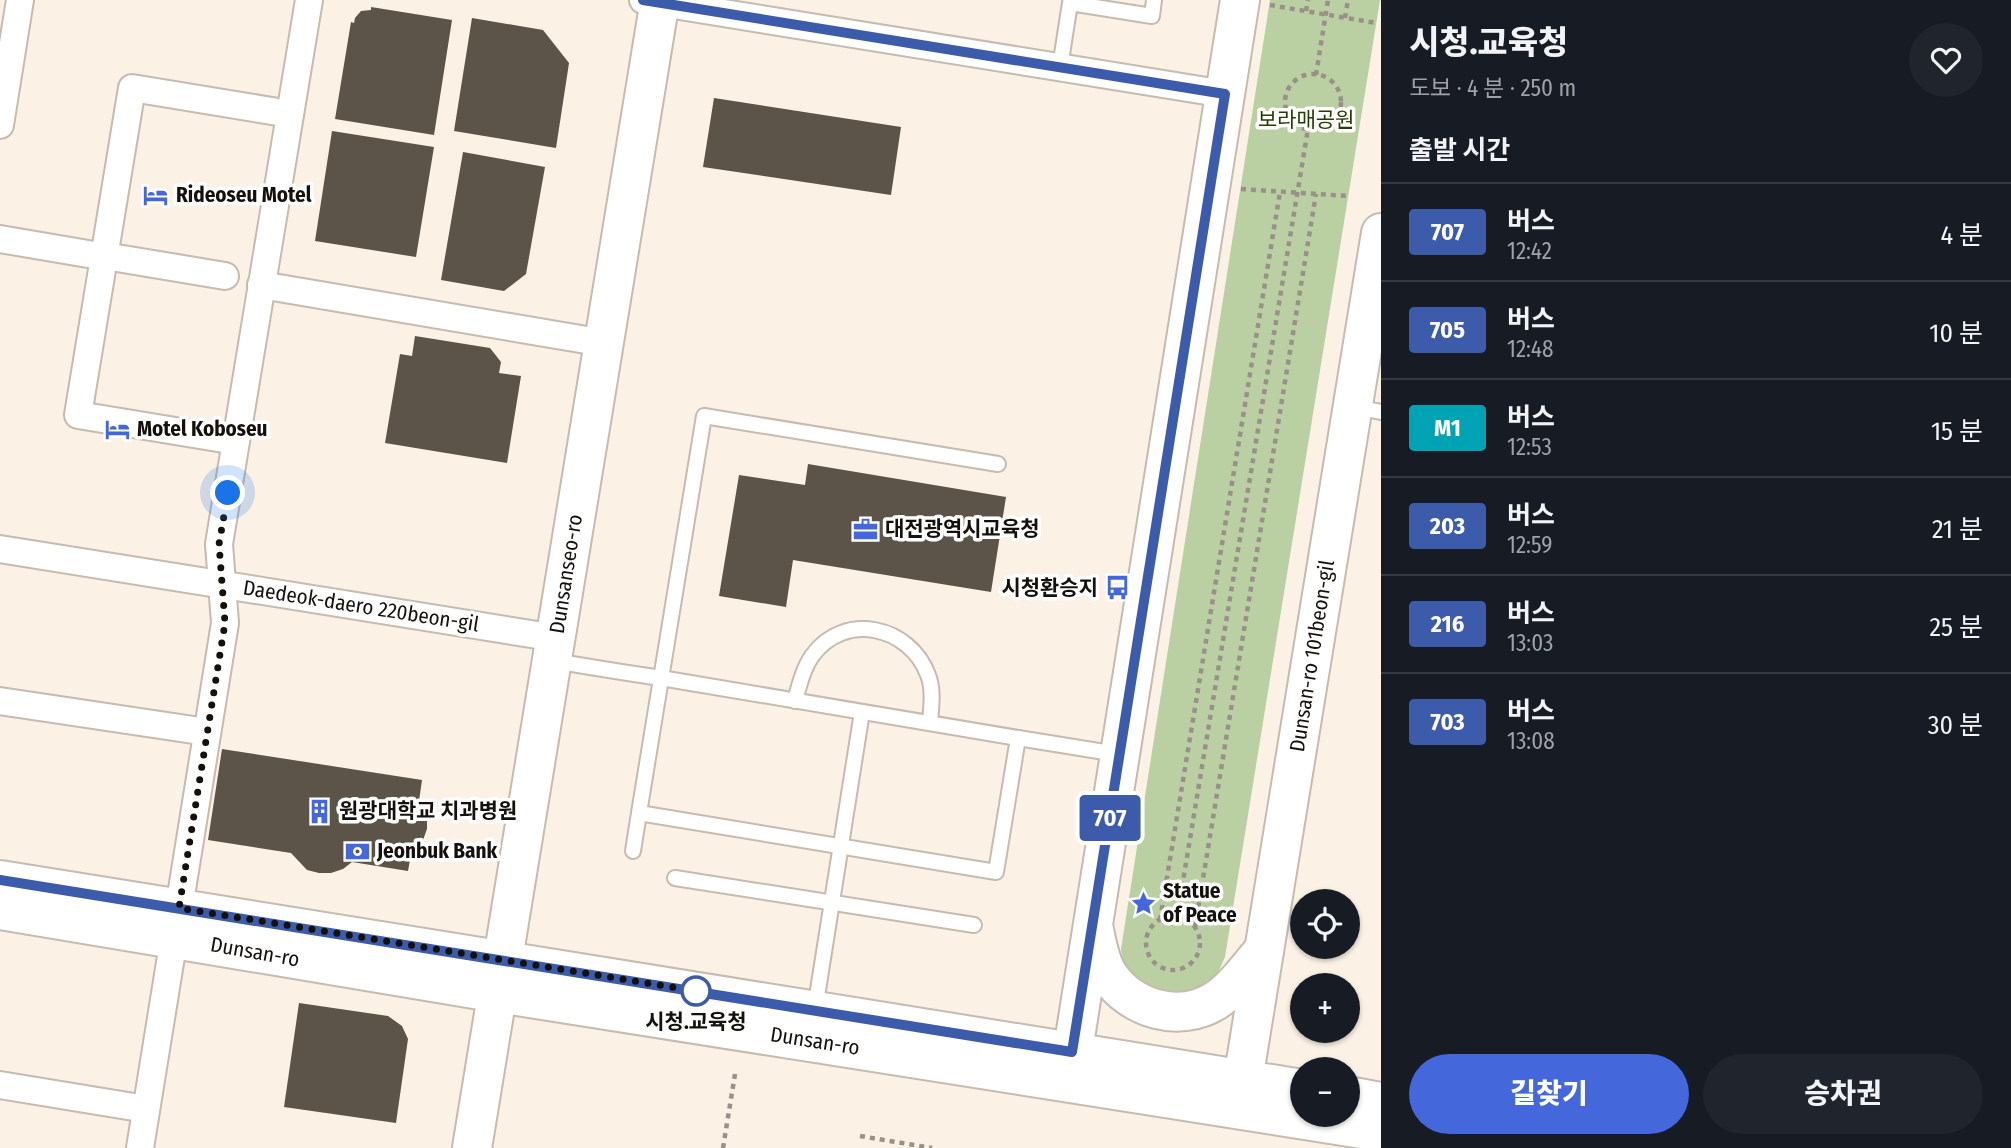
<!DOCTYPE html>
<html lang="ko">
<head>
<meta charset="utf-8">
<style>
	body { margin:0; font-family:"Fira Sans Condensed","Noto Sans KR",sans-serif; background:#20242c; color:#f1f3f6; height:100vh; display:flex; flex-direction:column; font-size:26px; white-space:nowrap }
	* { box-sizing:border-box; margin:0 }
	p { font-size:23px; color:#9ea1a6 }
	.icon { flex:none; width:38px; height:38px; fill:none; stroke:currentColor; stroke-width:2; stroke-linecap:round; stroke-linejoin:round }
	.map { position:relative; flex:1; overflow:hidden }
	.drawer { display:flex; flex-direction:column; background:#171b24; width:630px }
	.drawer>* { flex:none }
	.badge { padding:0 14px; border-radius:5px; font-size:24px; line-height:46px }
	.tools { position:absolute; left:1290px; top:889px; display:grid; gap:14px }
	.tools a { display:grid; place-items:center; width:70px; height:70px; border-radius:50%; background:#171b24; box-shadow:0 2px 5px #0004; font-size:35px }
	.you { position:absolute; width:35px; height:35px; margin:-18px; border:5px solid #fff; border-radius:50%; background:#1a73e8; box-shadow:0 0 0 10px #1a73e833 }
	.map>.badge { position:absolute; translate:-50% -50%; box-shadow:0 0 0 4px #fff }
	h2 { padding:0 28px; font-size:26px; line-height:63px }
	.round { display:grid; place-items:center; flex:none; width:74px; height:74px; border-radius:37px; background:#20242c }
	.summary { display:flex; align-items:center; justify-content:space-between; height:119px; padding:0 28px }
	h1 { font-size:33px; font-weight:800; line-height:52px }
	.cta { display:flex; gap:14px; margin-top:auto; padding:14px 28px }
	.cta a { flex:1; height:80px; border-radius:42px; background:#4468db; color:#fff; font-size:28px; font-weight:800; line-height:80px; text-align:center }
	.cta a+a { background:#20242c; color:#f1f3f6 }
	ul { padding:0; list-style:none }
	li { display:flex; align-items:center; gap:21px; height:98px; padding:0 28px; border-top:2px solid #363941 }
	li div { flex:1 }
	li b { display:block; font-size:26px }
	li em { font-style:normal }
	li .badge { min-width:77px; font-weight:700; text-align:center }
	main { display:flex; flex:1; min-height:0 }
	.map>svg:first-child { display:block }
	.green { fill:#bad0a2 }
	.building { fill:#5c5349 }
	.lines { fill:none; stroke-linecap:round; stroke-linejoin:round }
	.lane-casing { stroke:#c5bbaf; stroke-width:18 }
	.street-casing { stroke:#c5bbaf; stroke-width:30 }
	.secondary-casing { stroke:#c5bbaf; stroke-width:42 }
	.path { stroke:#999189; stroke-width:4.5; stroke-dasharray:5 5; stroke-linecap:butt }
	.lane { stroke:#fff; stroke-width:14 }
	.street { stroke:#fff; stroke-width:26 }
	.secondary { stroke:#fff; stroke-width:38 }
	.line-casing { stroke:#fff; stroke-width:16 }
	.line { stroke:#3d5bab; stroke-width:10 }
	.walk { stroke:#14100c; stroke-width:7; stroke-dasharray:0 12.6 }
	.stop-dot { fill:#fff; stroke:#3d5bab; stroke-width:3.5 }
	.labels { text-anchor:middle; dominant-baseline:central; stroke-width:7; stroke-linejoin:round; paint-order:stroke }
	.park-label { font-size:21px; fill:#283d04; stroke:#fff }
	.poi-label { font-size:21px; font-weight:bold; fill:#14100c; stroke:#fff; text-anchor:start }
	.street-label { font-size:21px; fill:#14100c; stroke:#fff }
	.stop-label { font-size:21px; font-weight:bold; fill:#14100c; stroke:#fff }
</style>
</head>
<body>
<main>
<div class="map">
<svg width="1381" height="1148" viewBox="0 0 1381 1148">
	<rect width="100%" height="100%" fill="#fbf1e5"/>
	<path class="green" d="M1270,0H1380L1225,957L1215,980L1192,996L1143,990L1123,964L1121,949Z"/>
	<g class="building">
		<path d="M371,7L452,20L434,135L335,119L351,22L354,23L355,18L361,11L371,10Z"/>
		<path d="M472,18L543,30L569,63L556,148L454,131Z"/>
		<path d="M714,98L901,127L891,195L703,167Z"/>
		<path d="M332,131L434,147L416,257L315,241Z"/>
		<path d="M463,152L545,167L526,274L504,291L441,280Z"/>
		<path d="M415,336L490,348L501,362L499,373L521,376L507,463L385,443L400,354L412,356Z"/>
		<path d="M808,464L1006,497L991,592L793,560L786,607L719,596L739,475L805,485Z"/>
		<path d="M222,749L422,780L419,801L427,816V829L423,840L411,854L408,871L352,862L343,869L331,873H319L307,870L291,853L208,840Z"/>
		<path d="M299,1003L388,1016L402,1026L408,1039L396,1123L284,1107Z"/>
	</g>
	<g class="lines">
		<defs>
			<g id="lane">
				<path d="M1060,67L1070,3L1152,16L1154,0"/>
				<path d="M1355,407L1381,412"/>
				<path d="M554,661C590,667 626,673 661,678L1018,738L996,872L639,813L704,416L998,464"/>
				<path d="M795,701C799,686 803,669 812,656C844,611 910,626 928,675C934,690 931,708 930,723"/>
				<path d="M1018,738L1117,754"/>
				<path d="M633,851L639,813"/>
				<path d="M675,878L974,925"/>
				<path d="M815,1009L862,712"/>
			</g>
			<g id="street">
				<path d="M643,0L1225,94"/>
				<path d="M0,125L20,0"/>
				<path d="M0,239L94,255"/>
				<path d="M111,257L225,276"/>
				<path d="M261,285L604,343"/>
				<path d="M236,441L78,415L132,88L290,114"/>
				<path d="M0,549L556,638"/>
				<path d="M0,701L207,732"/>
				<path d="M179,908L225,623L219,544L309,0"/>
				<path d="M0,1085L146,1109"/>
				<path d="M140,1148L174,938"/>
			</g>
			<g id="secondary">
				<path d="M0,880L1302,1089"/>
				<path d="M0,910L498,993L1381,1132"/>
				<path d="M1094,930C1097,945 1100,963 1109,976C1132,1009 1179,1023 1215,1001C1234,989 1249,967 1264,950"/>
				<path d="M1069,1075L1240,0"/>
				<path d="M1243,1080L1381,233"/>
				<path d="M1348,1096L1381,1102"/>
				<path d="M472,1148L660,0"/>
			</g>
		</defs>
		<use href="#lane" class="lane-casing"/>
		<use href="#street" class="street-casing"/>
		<use href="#secondary" class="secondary-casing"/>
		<g class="path">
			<path d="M1270,5L1376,23"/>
			<path d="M1306,11L1308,0"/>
			<path d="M1345,18L1348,0"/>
			<circle cx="1313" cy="102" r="28"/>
			<path d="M1316,75L1328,0"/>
			<path d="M1241,189L1348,196"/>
			<circle cx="1173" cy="943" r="27"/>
			<path d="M1177,917L1308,129"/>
			<path d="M1160,920L1280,192"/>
			<path d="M1195,927L1316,194"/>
			<path d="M860,1136L932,1148"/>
			<path d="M723,1148L735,1074"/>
		</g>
		<use href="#lane" class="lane"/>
		<use href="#street" class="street"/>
		<use href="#secondary" class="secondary"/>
	</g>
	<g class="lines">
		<defs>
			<path id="line" d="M0,880L1072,1052L1225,94L643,0"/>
		</defs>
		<use href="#line" class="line-casing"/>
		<use href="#line" class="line"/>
		<path class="walk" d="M228,493L219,544L225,623L179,908L708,993L696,991"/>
	</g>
	<defs>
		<symbol id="hotel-bare" viewBox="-9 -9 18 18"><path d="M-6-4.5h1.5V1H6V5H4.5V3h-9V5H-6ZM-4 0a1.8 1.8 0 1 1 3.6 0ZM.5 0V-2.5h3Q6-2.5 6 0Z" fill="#4468db" stroke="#fff" stroke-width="2.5" paint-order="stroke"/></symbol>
		<symbol id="office-bare" viewBox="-9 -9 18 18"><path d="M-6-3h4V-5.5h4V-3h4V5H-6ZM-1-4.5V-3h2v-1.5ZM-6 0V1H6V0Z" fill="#4468db" stroke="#fff" stroke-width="2.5" paint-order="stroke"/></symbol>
		<symbol id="bus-bare" viewBox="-9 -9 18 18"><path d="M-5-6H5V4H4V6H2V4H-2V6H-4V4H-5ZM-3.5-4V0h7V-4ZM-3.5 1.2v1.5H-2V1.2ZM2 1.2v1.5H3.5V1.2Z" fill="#4468db" stroke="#fff" stroke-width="2.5" paint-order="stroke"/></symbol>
		<symbol id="building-bare" viewBox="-9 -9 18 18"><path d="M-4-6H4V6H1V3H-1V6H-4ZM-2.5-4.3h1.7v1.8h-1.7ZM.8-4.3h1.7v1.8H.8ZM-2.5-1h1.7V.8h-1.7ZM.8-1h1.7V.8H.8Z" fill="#4468db" stroke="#fff" stroke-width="2.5" paint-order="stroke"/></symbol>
		<symbol id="bank-bare" viewBox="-9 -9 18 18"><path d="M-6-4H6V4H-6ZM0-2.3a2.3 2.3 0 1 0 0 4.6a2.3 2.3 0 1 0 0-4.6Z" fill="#4468db" stroke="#fff" stroke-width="2.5" paint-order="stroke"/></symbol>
		<symbol id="sight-bare" viewBox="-9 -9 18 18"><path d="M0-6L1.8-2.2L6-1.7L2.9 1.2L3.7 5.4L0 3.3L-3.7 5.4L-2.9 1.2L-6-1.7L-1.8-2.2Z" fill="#4468db" stroke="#fff" stroke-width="2.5" paint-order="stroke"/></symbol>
	</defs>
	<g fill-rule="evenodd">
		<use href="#hotel-bare" x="138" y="178" width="35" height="35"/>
		<use href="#hotel-bare" x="100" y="412" width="35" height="35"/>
		<use href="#office-bare" x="848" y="512" width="35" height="35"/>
		<use href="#bus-bare" x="1100" y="570" width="35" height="35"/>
		<use href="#building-bare" x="302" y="794" width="35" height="35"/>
		<use href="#bank-bare" x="340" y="834" width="35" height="35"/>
		<use href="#sight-bare" x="1126" y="886" width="35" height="35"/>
	</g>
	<circle class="stop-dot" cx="696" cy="991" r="14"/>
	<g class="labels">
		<g class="park-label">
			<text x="1306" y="120">보라매공원</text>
		</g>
		<g class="poi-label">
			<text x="176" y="195">Rideoseu Motel</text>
			<text x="137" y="429">Motel Koboseu</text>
			<text x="885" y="529">대전광역시교육청</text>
			<text x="1098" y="588" text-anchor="end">시청환승지</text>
			<text x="339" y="811">원광대학교 치과병원</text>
			<text x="377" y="851">Jeonbuk Bank</text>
			<text x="1163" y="891">Statue<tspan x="1163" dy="24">of Peace</tspan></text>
		</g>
		<g class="street-label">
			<text transform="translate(566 574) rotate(-81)">Dunsanseo-ro</text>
			<text transform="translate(361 606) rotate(9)">Daedeok-daero 220beon-gil</text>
			<text transform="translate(1312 656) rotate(-81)">Dunsan-ro 101beon-gil</text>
			<text transform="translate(255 952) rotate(10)">Dunsan-ro</text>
			<text transform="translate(815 1041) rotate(9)">Dunsan-ro</text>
		</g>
		<g class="stop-label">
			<text x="696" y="1022">시청.교육청</text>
		</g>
	</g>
</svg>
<div class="tools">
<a><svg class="icon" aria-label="locate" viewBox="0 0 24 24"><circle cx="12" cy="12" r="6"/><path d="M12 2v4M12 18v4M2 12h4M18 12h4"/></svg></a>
<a>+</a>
<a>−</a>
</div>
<div class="you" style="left:228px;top:493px"></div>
<b class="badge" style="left:1110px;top:818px;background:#3d5bab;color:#fff">707</b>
</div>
<section class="drawer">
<div class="summary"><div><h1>시청.교육청</h1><p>도보 · 4 분 · 250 m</p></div><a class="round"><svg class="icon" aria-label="heart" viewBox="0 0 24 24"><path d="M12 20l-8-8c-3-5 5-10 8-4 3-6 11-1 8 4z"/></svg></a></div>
<h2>출발 시간</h2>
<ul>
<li><span class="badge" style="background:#3d5bab;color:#fff">707</span><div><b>버스</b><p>12:42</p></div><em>4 분</em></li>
<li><span class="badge" style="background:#3d5bab;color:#fff">705</span><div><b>버스</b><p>12:48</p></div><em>10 분</em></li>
<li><span class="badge" style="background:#00a3b4;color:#fff">M1</span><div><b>버스</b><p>12:53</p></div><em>15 분</em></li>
<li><span class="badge" style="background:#3d5bab;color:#fff">203</span><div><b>버스</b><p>12:59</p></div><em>21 분</em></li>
<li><span class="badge" style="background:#3d5bab;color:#fff">216</span><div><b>버스</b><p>13:03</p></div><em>25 분</em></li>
<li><span class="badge" style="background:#3d5bab;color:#fff">703</span><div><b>버스</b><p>13:08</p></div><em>30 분</em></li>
</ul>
<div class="cta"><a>길찾기</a><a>승차권</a></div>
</section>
</main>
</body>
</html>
